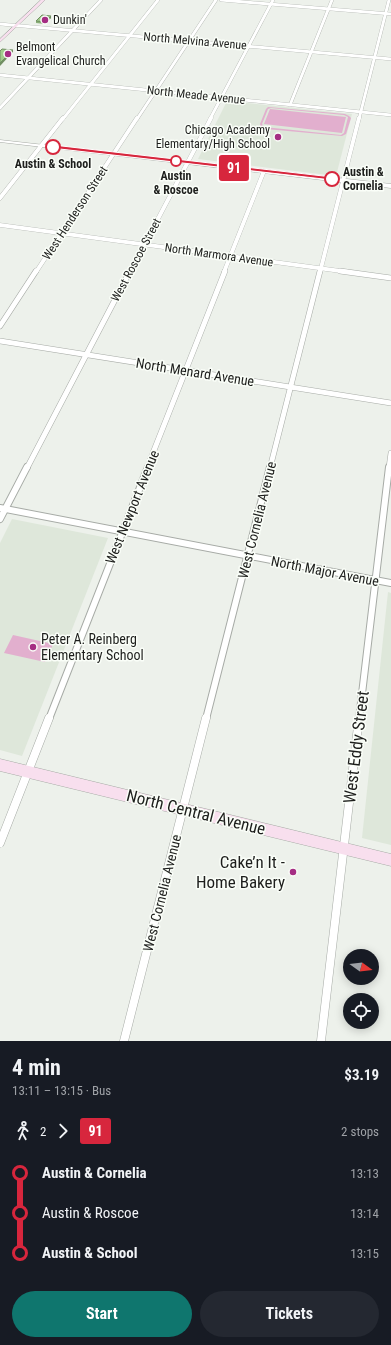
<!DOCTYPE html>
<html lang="en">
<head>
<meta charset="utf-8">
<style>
	body { margin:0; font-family:"Roboto Condensed",sans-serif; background:#242831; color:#f1f3f6; height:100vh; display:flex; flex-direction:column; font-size:15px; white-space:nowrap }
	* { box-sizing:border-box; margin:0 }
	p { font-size:13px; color:#9ea1a6 }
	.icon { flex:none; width:22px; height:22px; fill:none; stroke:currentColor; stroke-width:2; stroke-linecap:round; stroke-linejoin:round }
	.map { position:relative; height:1041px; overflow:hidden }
	.details { display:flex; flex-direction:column; background:#171b24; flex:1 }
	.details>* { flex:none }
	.badge { padding:0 8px; border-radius:3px; font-size:14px; line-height:26px }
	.needle { width:26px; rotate:105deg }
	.buttons { position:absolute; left:343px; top:949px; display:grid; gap:8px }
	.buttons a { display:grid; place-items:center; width:36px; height:36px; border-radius:50%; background:#171b24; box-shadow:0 2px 10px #0003; font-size:20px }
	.map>.badge { position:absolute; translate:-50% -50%; box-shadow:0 0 0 2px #fff }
	.legs { display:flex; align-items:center; gap:6px; height:44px; padding:0 12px; font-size:13px }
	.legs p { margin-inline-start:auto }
	.head { display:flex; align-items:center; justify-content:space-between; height:68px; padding:0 12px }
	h1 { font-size:22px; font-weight:700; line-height:30px }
	.primary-button { display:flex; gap:8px; margin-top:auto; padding:8px 12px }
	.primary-button a { flex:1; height:46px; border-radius:24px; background:#0f766e; color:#fff; font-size:16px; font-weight:700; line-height:46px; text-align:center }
	.primary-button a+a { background:#242831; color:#f1f3f6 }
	ul { padding:0 12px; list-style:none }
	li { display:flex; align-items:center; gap:14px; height:40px; font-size:15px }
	li i { display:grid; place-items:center; width:6px; height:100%; margin:0 5px; background:currentColor }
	li i::after { content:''; width:10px; height:10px; margin:-5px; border:3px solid; border-radius:50%; background:#171b24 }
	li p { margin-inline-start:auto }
	li:first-child i { background:linear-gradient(#0000 50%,currentColor 0) }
	li:last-child i { background:linear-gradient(currentColor 50%,#0000 0) }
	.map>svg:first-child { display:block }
	.built { fill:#dee7da }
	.green { fill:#e2afce; fill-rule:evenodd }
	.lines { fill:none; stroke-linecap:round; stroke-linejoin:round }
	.minor-far4-casing { stroke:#a7aba6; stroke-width:3.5 }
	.minor-far3-casing { stroke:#a7aba6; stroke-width:4.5 }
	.minor-far2-casing { stroke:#a7aba6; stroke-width:6 }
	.minor-far1-casing { stroke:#a7aba6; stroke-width:8 }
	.minor-casing { stroke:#a7aba6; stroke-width:9 }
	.tertiary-casing { stroke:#a7aba6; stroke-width:1 }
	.secondary-casing { stroke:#a7aba6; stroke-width:1 }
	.minor-far4 { stroke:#fff; stroke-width:3 }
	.minor-far3 { stroke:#fff; stroke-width:4 }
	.minor-far2 { stroke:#fff; stroke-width:5 }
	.minor-far1 { stroke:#fff; stroke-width:6 }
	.minor { stroke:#fff; stroke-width:8 }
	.tertiary { fill:#fff; fill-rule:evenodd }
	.secondary { fill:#f8dfee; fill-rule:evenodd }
	.wall { fill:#8aaf78 }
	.shaded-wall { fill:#718f62 }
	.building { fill:#a1cc8c; stroke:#718f62 }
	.line-1 { fill:#d7263d; stroke:#fff }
	.poi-dot { fill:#a52d83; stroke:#fafef8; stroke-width:1.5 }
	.stop-1-dot { fill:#fff; stroke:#d7263d; stroke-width:2 }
	.labels { text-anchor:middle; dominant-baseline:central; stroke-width:3; stroke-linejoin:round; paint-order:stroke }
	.far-poi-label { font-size:12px; fill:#1d1e1c; stroke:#fafef8; text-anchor:start }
	.far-street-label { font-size:12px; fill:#1d1e1c; stroke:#fafef8 }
	.far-stop-label { font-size:12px; font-weight:bold; fill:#1d1e1c; stroke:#fafef8 }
	.street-label { font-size:14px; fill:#1d1e1c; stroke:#fafef8 }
	.poi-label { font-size:14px; fill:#1d1e1c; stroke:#fafef8; text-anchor:start }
	.near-street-label { font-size:17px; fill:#1d1e1c; stroke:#fafef8 }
	.near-poi-label { font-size:17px; fill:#1d1e1c; stroke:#fafef8; text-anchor:end }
</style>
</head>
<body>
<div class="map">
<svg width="391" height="1041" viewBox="0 0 391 1041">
	<rect width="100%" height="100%" fill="#edf1eb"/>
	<g class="built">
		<path d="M227,101L352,114L336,176L198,159Z"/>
		<path d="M12,519L108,538L22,756L0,750V543Z"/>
		<path d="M388,592L391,593V845L362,838Z"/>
	</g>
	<g class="green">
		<path d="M268,107L345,114L349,116L351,118L346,134L342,136L266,129L261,126L260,124L266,109ZM271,108L344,115L348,117L344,133L341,135L264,127L262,124L268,109Z"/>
		<path d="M270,109L346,117L342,133L264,124Z"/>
		<path d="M13,635L53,644L45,662L4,653Z"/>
	</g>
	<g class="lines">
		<defs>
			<g id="minor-far4">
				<path d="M221,0L391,14"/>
				<path d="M0,24L391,59"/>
				<path d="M0,75L391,115"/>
				<path d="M290,105L332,0"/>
				<path d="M0,108L101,0"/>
				<path d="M63,119L158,0"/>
				<path d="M137,119L216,0"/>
				<path d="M210,119L273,0"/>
				<path d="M359,119L389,0"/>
			</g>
			<g id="minor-far3">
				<path d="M0,198L63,118"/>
				<path d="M0,225L348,272"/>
				<path d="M36,272L137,118"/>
				<path d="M130,272L211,118"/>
				<path d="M224,272L264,171"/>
				<path d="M320,272L359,118"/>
			</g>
			<g id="minor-far2">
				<path d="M340,271L391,278"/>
				<path d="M0,326L36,271"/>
				<path d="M0,341L391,403"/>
				<path d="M27,468L130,271"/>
				<path d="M147,468L225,271"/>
				<path d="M270,468L320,271"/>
				<path d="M389,468L391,453"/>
			</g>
			<g id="minor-far1">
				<path d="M0,508L391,583"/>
				<path d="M0,519L27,467"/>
				<path d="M49,719L148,467"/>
				<path d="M206,719L270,467"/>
				<path d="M359,719L389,467"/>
			</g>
			<g id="minor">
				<path d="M0,843L49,718"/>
				<path d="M124,1041L206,718"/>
				<path d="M321,1041L359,718"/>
			</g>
			<path id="tertiary" d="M0,140L391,184V188L0,142Z"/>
			<g id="secondary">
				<path d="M41,0H45L0,42V39Z"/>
				<path d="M0,759L391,854V866L0,771Z"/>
			</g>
		</defs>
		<use href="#minor-far4" class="minor-far4-casing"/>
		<use href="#minor-far3" class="minor-far3-casing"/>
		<use href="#minor-far2" class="minor-far2-casing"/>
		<use href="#minor-far1" class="minor-far1-casing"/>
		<use href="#minor" class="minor-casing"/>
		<use href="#tertiary" class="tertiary-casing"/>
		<use href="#secondary" class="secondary-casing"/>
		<use href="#minor-far4" class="minor-far4"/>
		<use href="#minor-far3" class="minor-far3"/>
		<use href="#minor-far2" class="minor-far2"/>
		<use href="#minor-far1" class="minor-far1"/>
		<use href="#minor" class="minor"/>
		<use href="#tertiary" class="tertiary"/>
		<use href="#secondary" class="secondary"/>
	</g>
	<path class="wall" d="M51,18L45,24L36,23V21Z"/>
	<g class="shaded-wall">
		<path d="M51,16V18L45,24V22Z"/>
		<path d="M13,50V52L0,66V63Z"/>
	</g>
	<g class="building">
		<path d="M42,15L51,16L45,22L36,21Z"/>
		<path d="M2,49L13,50L0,63V51Z"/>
	</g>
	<path class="line-1" d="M53,145L332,177L335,179L332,180L51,148Z"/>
	<g class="poi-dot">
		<circle cx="45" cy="20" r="4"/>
		<circle cx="8" cy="54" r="4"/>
		<circle cx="278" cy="137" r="4"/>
		<circle cx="33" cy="647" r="4"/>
		<circle cx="293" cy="872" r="4"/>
	</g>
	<g class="stop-1-dot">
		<circle cx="53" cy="147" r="7"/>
		<circle cx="176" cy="161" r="5"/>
		<circle cx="332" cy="179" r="7"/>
	</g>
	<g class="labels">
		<g class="far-poi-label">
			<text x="53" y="20">Dunkin'</text>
			<text x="16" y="47">Belmont<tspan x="16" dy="14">Evangelical Church</tspan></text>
			<text x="270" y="130" text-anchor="end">Chicago Academy<tspan x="270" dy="14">Elementary/High School</tspan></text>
		</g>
		<g class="far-street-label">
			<text transform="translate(195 41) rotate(5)">North Melvina Avenue</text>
			<text transform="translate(196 95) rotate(6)">North Meade Avenue</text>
			<text transform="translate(75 213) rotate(-57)">West Henderson Street</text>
			<text transform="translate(219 255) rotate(8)">North Marmora Avenue</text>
			<text transform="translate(136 260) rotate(-62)">West Roscoe Street</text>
		</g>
		<g class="far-stop-label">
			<text x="53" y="164">Austin &amp; School</text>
			<text x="343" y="172" text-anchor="start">Austin &amp;<tspan x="343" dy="14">Cornelia</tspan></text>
			<text x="176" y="176">Austin<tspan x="176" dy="14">&amp; Roscoe</tspan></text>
		</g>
		<g class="street-label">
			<text transform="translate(195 372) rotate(9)">North Menard Avenue</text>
			<text transform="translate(132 507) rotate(-68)">West Newport Avenue</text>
			<text transform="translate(257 520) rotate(-76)">West Cornelia Avenue</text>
			<text transform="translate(325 571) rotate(11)">North Major Avenue</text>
			<text transform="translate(162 893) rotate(-76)">West Cornelia Avenue</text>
		</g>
		<g class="poi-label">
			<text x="41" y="639">Peter A. Reinberg<tspan x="41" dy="16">Elementary School</tspan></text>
		</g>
		<g class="near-street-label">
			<text transform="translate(356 747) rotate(-83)">West Eddy Street</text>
			<text transform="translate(196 812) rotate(14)">North Central Avenue</text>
		</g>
		<g class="near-poi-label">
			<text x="285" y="862">Cake’n It -<tspan x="285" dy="20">Home Bakery</tspan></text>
		</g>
	</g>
</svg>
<div class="buttons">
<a><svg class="needle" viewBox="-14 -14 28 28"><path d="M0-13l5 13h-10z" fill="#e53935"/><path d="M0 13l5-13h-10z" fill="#9ea1a6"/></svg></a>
<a><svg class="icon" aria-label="locate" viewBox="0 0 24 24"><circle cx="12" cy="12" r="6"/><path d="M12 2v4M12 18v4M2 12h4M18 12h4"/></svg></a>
</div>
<b class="badge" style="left:234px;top:168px;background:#d7263d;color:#fff">91</b>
</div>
<section class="details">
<div class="head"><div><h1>4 min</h1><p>13:11 – 13:15 · Bus</p></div><b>$3.19</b></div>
<div class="legs"><svg class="icon" aria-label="walk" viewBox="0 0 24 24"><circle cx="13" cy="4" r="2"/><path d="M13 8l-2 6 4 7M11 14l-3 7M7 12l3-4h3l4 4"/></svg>2<svg class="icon" aria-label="forward" viewBox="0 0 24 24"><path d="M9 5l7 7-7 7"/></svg><b class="badge" style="background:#d7263d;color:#fff">91</b><p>2 stops</p></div>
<ul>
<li><i style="color:#d7263d"></i><b>Austin &amp; Cornelia</b><p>13:13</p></li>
<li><i style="color:#d7263d"></i><span>Austin &amp; Roscoe</span><p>13:14</p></li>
<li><i style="color:#d7263d"></i><b>Austin &amp; School</b><p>13:15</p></li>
</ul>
<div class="primary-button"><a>Start</a><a>Tickets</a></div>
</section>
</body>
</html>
